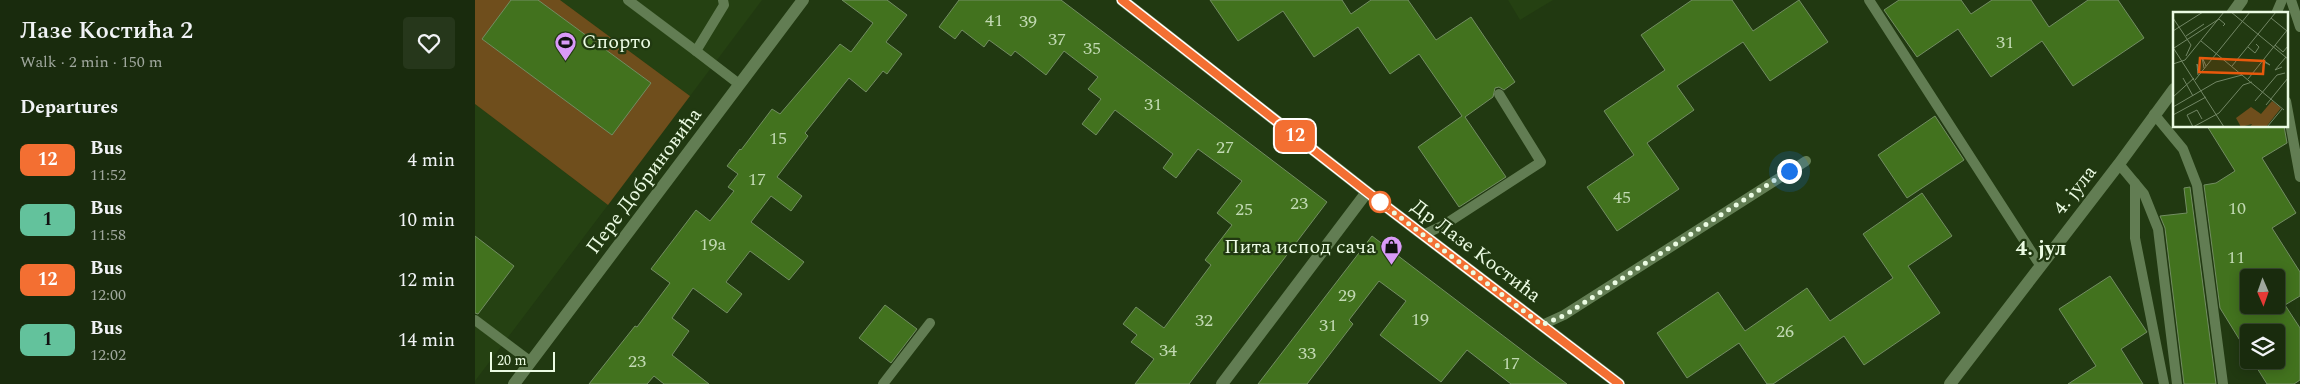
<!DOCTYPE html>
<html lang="en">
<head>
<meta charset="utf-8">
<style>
	body { margin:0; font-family:Spectral,serif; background:#26371b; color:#f1f3f6; height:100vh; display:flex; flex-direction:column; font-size:19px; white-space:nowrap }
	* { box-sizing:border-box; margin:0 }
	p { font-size:16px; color:#9fa79d }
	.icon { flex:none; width:28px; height:28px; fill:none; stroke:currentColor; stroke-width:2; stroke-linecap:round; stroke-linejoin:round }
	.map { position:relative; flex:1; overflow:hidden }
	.sheet { display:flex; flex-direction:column; background:#192b0d; width:475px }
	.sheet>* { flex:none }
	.badge { padding:0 10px; border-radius:8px; font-size:18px; line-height:32px }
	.needle { width:32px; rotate:178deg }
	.buttons { position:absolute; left:1765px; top:269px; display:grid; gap:10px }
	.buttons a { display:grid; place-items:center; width:45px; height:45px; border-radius:5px; background:#192b0d; box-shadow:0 2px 12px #0003,0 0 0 1px #37472e; font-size:25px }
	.scale { position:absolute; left:15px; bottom:12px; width:65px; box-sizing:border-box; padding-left:5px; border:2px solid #ebfbe3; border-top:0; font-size:14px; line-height:18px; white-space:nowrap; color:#ebfbe3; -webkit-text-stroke:4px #213911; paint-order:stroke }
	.you { position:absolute; width:25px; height:25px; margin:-12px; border:4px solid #fff; border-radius:50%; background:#1a73e8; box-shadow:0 0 0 8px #1a73e833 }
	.map>.badge { position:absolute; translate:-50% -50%; box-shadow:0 0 0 2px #fff }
	h2 { padding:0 20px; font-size:19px; line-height:45px }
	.round { display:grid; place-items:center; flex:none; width:52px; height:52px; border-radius:5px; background:#26371b }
	.overview { display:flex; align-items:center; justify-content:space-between; height:85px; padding:0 20px }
	h1 { font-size:24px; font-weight:600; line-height:38px }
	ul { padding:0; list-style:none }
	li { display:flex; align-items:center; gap:15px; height:60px; padding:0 20px }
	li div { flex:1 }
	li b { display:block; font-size:19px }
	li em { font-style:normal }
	li .badge { min-width:55px; font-weight:700; text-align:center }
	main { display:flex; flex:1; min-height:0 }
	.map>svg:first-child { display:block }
	.built { fill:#254112 }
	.green { fill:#6f4e1c }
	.building { fill:#42721e; stroke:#728d62; fill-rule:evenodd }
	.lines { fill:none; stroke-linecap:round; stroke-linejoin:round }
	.service { stroke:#627d53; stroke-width:10 }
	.minor { stroke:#627d53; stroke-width:12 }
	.line-casing { stroke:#fff; stroke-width:11 }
	.line { stroke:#f36f32; stroke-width:8 }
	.walk { stroke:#ebfbe3; stroke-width:5; stroke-dasharray:0 9 }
	.stop-dot { fill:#fff; stroke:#f36f32; stroke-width:2.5 }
	.labels { text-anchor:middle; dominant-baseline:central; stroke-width:4.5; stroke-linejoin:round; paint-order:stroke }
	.number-label { font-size:18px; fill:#c1d9b2 }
	.poi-label { font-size:20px; fill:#ebfbe3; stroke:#213911; text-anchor:start }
	.street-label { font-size:20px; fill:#ebfbe3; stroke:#213911 }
	.neighbourhood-label { font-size:21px; font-weight:bold; fill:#ebfbe3; stroke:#213911 }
	.inset-road { fill:none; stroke:#728765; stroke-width:1 }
	.view { fill:#e8590c; fill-opacity:0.15; stroke:#e8590c; stroke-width:2.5 }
	.inset-edge { fill:none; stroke:#ebfbe3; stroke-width:2.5 }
</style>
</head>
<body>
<main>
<section class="sheet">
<div class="overview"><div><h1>Лазе Костића 2</h1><p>Walk · 2 min · 150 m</p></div><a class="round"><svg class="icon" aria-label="heart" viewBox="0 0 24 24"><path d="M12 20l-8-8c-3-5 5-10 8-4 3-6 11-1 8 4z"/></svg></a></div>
<h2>Departures</h2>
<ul>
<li><span class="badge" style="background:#f36f32;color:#fff">12</span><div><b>Bus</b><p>11:52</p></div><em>4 min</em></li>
<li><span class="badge" style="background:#63c29c;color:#111">1</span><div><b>Bus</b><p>11:58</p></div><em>10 min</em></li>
<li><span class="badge" style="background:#f36f32;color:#fff">12</span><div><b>Bus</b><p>12:00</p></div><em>12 min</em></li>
<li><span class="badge" style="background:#63c29c;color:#111">1</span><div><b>Bus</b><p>12:02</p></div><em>14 min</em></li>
</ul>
</section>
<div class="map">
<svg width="1825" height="384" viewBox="0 0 1825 384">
	<rect width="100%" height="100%" fill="#213911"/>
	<g class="built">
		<path d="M85,0H287L215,96Z"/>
		<path d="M1033,0H1078L1045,20Z"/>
		<path d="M0,104L133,205L0,381Z"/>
	</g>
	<path class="green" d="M0,0H85L215,96L133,205L0,104Z"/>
	<g class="building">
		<path d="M36,0H63L176,83L137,135L7,39Z"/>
		<path d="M367,0H412L432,15L411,42L427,54L412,74L408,71L391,92L374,78L330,133L333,136L302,177L327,196L316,211L296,196L276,222L329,262L314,280L275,251L251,282L267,294L252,313L218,288L197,318L214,331L197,355L234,384H189L179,376L172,384H114L160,326L162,327L195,283L176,269L221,210L235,221L259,191L253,187L263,174L252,166L265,149L266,150L297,109L305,114L365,44L376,52L398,23Z"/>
		<path d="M484,0H586L852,202L714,384H660L679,359L656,342L662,335L648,324L661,307L689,328L736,265L730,260L757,225L742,213L767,181L723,149L701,178L688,168L698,154L640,110L621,135L607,124L626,99L613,89L623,77L589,51L571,75L540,51L536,56L514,40L509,47L487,30L480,39L464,27Z"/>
		<path d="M735,0H867L876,14L896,0H933L961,40L996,17L1040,82L1029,90L1024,87L1020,88L1018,97L990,117L1031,177L984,207L943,147L987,116L944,54L915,74L883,27L839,57L808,11L763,41Z"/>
		<path d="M1217,0H1257L1278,31L1324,0L1353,42L1295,81L1268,42L1202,86L1219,110L1172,143L1204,189L1142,231L1112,187L1159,155L1129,111L1190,70L1166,35Z"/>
		<path d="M1424,0H1486L1496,14L1517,0H1556L1574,27L1613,0H1643L1669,38L1598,86L1567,41L1516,77L1483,29L1442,57L1409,10Z"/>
		<path d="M1460,116L1489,160L1432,198L1403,155Z"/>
		<path d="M1732,126H1809L1812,143L1787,158L1821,213L1797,228L1825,272V296L1810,305L1825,328V380L1819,384H1792L1777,360H1801V332H1774V355L1745,308L1729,185L1741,183L1760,171ZM1774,278H1801V305H1774Z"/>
		<path d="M1715,187L1741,384H1709L1690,228L1685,216L1712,213L1709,188Z"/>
		<path d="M1447,193L1477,236L1433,266L1465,313L1389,365L1369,336L1298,384H1292L1264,343L1212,378L1182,333L1243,292L1270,331L1332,288L1355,321L1418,278L1388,234Z"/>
		<path d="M0,236L39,266L3,314L0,313Z"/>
		<path d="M897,236L1060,360L1092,384H1036L992,350L966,382L905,335L931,301L904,281L874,320L878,324L832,384H783Z"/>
		<path d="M1635,276L1672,332L1646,349L1668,384H1593L1621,366L1584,309Z"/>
		<path d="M410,305L442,329L416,363L384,338Z"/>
	</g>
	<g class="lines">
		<g class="service">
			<path d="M153,0L221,51"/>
			<path d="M248,0L249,5L221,51L264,84"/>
			<path d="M1394,0L1565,265"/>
			<path d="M1816,0L1825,27"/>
			<path d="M1801,14L1807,0"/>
			<path d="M1811,101L1825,177"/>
			<path d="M1679,114L1708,149L1722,185L1748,384"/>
			<path d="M1644,164L1669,194L1683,229L1702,384"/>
			<path d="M1660,183V238L1689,384"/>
			<path d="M948,235L969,225L1066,162L1024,94"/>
			<path d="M0,320L56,362"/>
			<path d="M1067,325L1089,315L1331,161"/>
			<path d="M408,384L455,323"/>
		</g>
		<g class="minor">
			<path d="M647,0L892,192L1144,384"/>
			<path d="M1757,14L1767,0"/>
			<path d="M39,384L328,0"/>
			<path d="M747,384L892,192"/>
			<path d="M1475,384L1644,164L1699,89"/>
		</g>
	</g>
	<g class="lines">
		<defs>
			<path id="line" d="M647,0L892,192L1144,384"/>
		</defs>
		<use href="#line" class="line-casing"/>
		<use href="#line" class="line"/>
		<path class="walk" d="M905,202L1067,325L1090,315L1314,171"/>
	</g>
	<defs>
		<symbol id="stadium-pin" viewBox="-11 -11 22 30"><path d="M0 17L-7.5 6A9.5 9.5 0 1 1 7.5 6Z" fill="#d99af7" stroke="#213911"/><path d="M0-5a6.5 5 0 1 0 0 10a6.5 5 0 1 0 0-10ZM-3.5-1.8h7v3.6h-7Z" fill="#111"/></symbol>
		<symbol id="shop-pin" viewBox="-11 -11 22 30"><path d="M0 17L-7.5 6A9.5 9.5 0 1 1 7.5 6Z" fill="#d99af7" stroke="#213911"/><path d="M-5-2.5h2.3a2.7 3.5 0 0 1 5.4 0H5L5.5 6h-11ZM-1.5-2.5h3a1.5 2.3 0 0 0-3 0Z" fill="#111"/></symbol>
	</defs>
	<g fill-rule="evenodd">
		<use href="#stadium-pin" x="78" y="30" width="25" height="34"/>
		<use href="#shop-pin" x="904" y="234" width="25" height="34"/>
	</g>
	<circle class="stop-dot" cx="905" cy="202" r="10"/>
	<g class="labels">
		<g class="number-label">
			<text x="519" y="20">41</text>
			<text x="553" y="21">39</text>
			<text x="582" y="39">37</text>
			<text x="1530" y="42">31</text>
			<text x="617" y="48">35</text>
			<text x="678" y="104">31</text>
			<text x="303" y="138">15</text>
			<text x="750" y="147">27</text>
			<text x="282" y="179">17</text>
			<text x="1147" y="197">45</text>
			<text x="824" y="203">23</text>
			<text x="1762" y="208">10</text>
			<text x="769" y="209">25</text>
			<text x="238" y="244">19a</text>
			<text x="1761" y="257">11</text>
			<text x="872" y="295">29</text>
			<text x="945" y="319">19</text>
			<text x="729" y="320">32</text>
			<text x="853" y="325">31</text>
			<text x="1310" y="331">26</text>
			<text x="693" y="350">34</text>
			<text x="832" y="353">33</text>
			<text x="162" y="361">23</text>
			<text x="1036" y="363">17</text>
		</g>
		<g class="poi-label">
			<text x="107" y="42">Спорто</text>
			<text x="901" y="247" text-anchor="end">Пита испод сача</text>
		</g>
		<g class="street-label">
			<text transform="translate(169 181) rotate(-53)">Пере Добриновића</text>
			<text transform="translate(1600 190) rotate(-52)">4. јула</text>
			<text transform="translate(1001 251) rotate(37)">Др Лазе Костића</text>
		</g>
		<g class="neighbourhood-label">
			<text x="1566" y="249">4. јул</text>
		</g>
	</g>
	<g transform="translate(1698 12)">
		<rect width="115" height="115" fill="#213911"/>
		<path d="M99,89L108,96L93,115H77L79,112L68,115L63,106L78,95L88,102Z" fill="#6f4e1c"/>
		<path class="inset-road" d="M58,0L115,47M0,6L18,33L13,44M98,6L114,19M0,19L30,0M13,24L31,12M28,29L111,98M102,33L110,40L115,34M75,35L82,41L86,35L83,32M1,36L46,7L52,12L50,14M1,37L51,115M89,49L97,53L90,48M0,52L12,48L51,0M59,54L103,0M109,55L102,58L113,45M31,56L29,45L33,54M25,63L24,52L27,61M10,66L20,84M75,67L115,17M22,68L77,0M0,85L21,66M82,89L104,63L112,61M93,93L115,66M0,95L43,70L69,63M0,103L33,85M29,107L24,98L14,103L20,115L46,101L70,73L79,70M94,115L109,97"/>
		<path class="view" d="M27,46L91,49L90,62L26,60Z"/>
		<rect width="115" height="115" class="inset-edge"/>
	</g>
</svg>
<div class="buttons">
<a><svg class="needle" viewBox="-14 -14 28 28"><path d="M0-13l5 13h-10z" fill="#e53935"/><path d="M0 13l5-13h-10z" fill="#9fa79d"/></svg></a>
<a><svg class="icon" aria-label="layers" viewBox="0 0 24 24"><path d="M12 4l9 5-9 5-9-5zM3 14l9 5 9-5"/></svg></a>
</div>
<div class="scale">20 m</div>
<div class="you" style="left:1314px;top:171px"></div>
<b class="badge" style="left:820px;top:136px;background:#f36f32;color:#fff">12</b>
</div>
</main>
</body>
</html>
